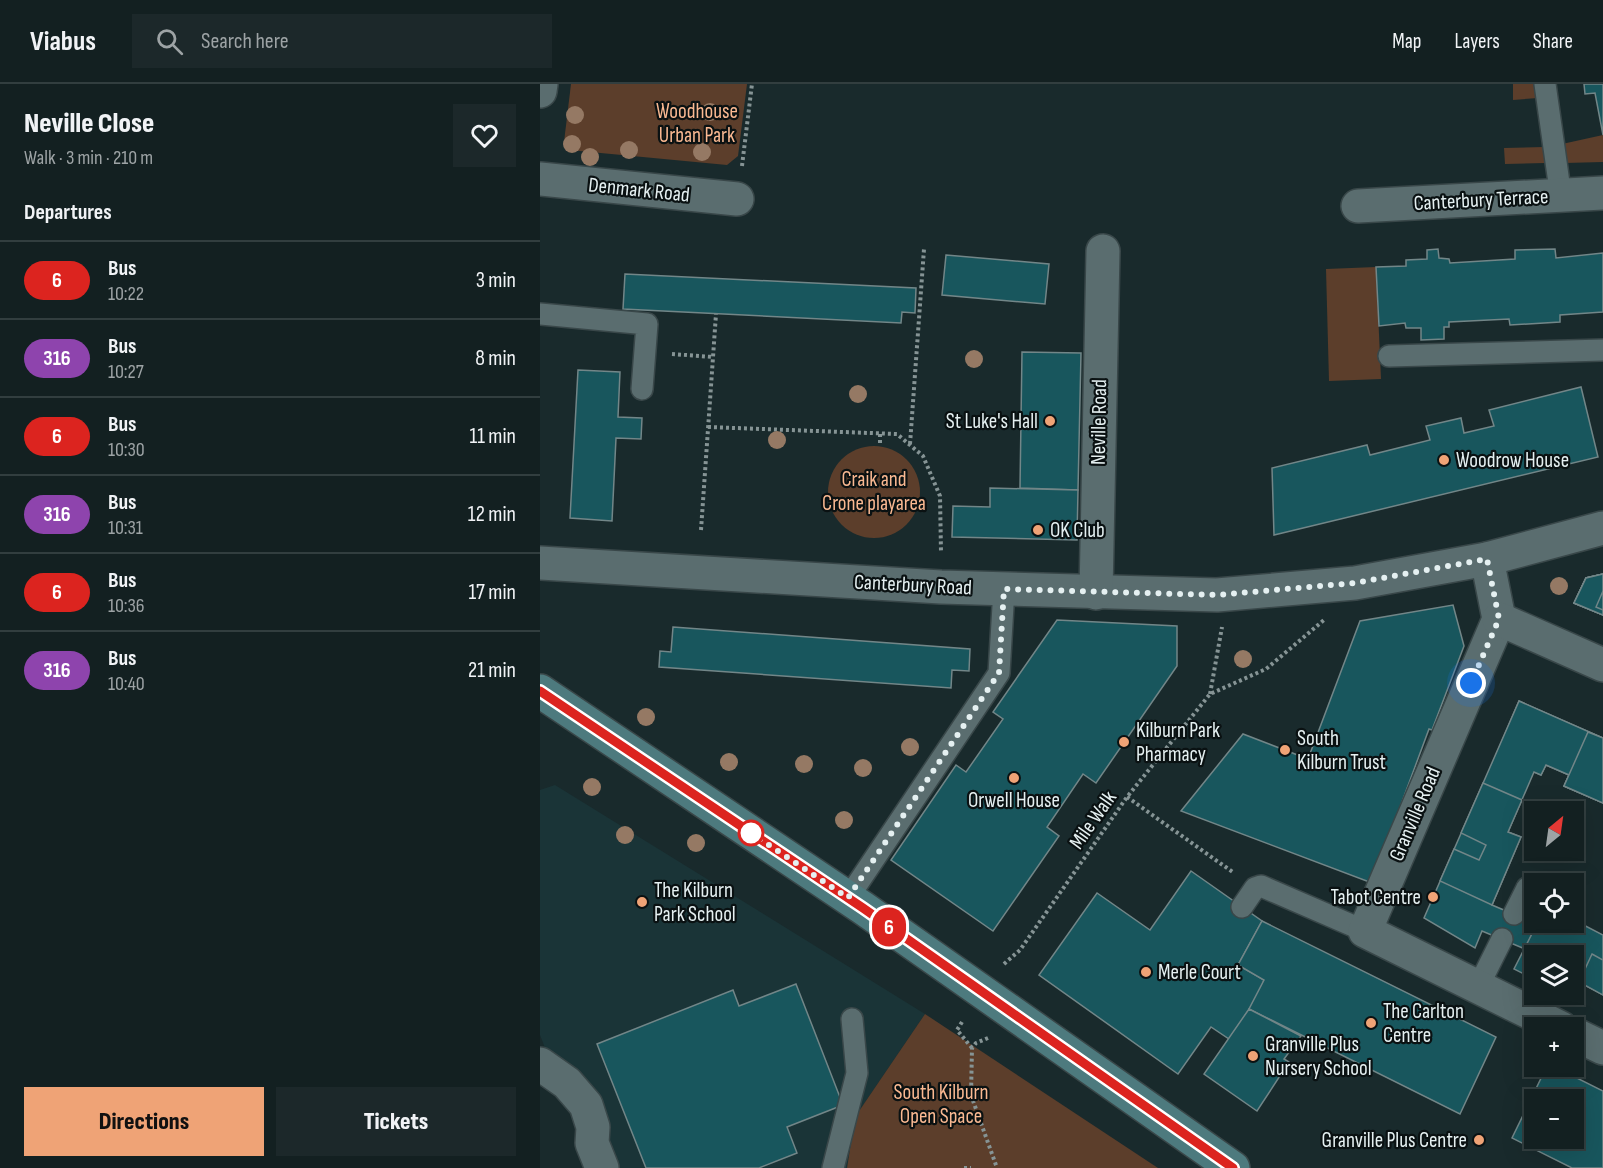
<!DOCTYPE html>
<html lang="en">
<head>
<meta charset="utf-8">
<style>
	body { margin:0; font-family:"Sofia Sans Condensed",sans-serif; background:#1c282a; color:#f1f3f6; height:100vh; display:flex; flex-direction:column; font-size:22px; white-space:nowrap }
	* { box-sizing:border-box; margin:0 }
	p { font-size:20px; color:#9da3a5 }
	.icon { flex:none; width:33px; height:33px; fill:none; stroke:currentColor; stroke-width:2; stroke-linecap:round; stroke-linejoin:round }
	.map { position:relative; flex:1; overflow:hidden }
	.sheet { display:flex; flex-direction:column; background:#132021; width:540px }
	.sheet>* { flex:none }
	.badge { padding:0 12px; border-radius:20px; font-size:21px; line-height:39px }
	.needle { width:39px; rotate:29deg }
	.buttons { position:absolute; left:984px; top:717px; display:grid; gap:12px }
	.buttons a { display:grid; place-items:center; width:60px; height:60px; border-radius:0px; background:#132021; box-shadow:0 6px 24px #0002,0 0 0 2px #323e3f; font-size:30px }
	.you { position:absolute; width:30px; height:30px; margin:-15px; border:4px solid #fff; border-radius:50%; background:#1a73e8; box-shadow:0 0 0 9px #1a73e833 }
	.map>.badge { position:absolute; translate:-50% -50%; box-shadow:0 0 0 3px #fff }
	h2 { padding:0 24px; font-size:22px; line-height:54px }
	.round { display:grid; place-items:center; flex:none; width:63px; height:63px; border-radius:0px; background:#1c282a }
	.summary { display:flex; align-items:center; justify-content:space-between; height:102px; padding:0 24px }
	h1 { font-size:28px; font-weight:800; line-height:45px }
	.cta { display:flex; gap:12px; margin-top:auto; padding:12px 24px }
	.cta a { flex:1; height:69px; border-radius:0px; background:#efa376; color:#111; font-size:24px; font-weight:800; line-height:69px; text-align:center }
	.cta a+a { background:#1c282a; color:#f1f3f6 }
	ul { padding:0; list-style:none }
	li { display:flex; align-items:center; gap:18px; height:78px; padding:0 24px; border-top:2px solid #323e3f }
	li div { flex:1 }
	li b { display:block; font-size:22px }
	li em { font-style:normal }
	li .badge { min-width:66px; font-weight:700; text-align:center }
	header { display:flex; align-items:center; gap:36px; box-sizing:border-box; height:84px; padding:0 30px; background:#132021; border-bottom:2px solid #323e3f }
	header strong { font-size:28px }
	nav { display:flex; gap:33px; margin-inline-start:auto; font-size:21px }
	.search { width:420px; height:54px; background:#1c282a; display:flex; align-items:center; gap:15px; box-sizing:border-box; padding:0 21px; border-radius:0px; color:#9da3a5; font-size:22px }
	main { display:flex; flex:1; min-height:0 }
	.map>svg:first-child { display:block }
	.built { fill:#1a3437 }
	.green { fill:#5c3e2b }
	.building { fill:#18565d; stroke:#728688; stroke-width:1.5; fill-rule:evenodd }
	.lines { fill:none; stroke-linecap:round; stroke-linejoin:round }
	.lane-casing { stroke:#394749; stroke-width:24 }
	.street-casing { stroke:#394749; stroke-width:36 }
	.secondary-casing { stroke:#394749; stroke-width:36 }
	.path { stroke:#869495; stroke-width:4; stroke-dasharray:3 3; stroke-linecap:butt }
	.lane { stroke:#5a6d6f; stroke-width:21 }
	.street { stroke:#5a6d6f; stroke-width:33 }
	.secondary { stroke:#4d7a7e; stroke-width:33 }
	.tree { fill:#957964 }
	.line-casing { stroke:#fff; stroke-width:14 }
	.line { stroke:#dc241f; stroke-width:9 }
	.walk { stroke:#e5f0f1; stroke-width:6; stroke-dasharray:0 10.8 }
	.poi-dot { fill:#efa376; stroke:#0a1112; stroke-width:2 }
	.stop-dot { fill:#fff; stroke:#dc241f; stroke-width:3 }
	.labels { text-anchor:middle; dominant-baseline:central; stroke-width:4.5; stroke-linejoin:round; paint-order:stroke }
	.park-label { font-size:21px; fill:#fab992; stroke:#0a1112 }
	.street-label { font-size:21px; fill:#e5f0f1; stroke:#0a1112 }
	.poi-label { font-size:21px; fill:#e5f0f1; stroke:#0a1112; text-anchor:start }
</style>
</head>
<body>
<header>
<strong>Viabus</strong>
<div class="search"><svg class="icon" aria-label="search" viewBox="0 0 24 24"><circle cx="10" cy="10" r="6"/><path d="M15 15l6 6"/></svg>Search here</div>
<nav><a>Map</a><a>Layers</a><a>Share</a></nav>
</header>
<main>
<section class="sheet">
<div class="summary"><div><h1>Neville Close</h1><p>Walk · 3 min · 210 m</p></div><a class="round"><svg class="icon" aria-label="heart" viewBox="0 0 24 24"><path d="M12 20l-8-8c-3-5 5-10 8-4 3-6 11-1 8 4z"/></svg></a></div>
<h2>Departures</h2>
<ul>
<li><span class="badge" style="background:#dc241f;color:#fff">6</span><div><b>Bus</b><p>10:22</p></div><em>3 min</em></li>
<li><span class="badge" style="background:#8e44ad;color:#fff">316</span><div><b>Bus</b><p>10:27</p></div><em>8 min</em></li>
<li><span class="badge" style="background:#dc241f;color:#fff">6</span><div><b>Bus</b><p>10:30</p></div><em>11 min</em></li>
<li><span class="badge" style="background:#8e44ad;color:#fff">316</span><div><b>Bus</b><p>10:31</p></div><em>12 min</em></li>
<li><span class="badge" style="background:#dc241f;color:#fff">6</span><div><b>Bus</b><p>10:36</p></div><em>17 min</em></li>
<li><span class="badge" style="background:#8e44ad;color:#fff">316</span><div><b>Bus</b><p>10:40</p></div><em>21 min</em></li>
</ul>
<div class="cta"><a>Directions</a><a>Tickets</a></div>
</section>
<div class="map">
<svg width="1063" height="1084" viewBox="0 0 1063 1084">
	<rect width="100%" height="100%" fill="#192a2c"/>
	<path class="built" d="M15,701L385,930L315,1033L307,1084H52L0,951V706Z"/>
	<g class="green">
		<path d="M31,0H207L198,72L187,81L29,66L24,58Z"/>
		<path d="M973,0H993L998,14L973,16Z"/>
		<path d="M1063,51V78L1025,79L1022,60Z"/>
		<path d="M1004,63L1005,79L965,80L964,64Z"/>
		<path d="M836,183L841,295L789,297L786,185Z"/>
		<circle cx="334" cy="408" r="46"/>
		<path d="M385,930L618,1084H307L315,1033Z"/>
	</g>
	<g class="building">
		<path d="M1044,0H1063V51L1055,9L1045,10Z"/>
		<path d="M898,165L899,174L909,175L910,179L975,175V166L1015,165L1016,174L1063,169V228L1020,231V238L970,241L969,235L909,238V243H904V255L881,256V244H866L865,239L839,242L836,183L866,182V176L887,175V166Z"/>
		<path d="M406,171L509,180L505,220L402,211Z"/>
		<path d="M85,190L376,204L375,229L362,228L361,239L83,225Z"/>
		<path d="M482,268L541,269L538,406L480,404Z"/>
		<path d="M38,286L80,288L78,333L102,334L101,355L76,354L72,437L30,434Z"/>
		<path d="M1041,303L1058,373L734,451L732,384L827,361L830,371L890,356L886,342L921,334L924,349L954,342L949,326Z"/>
		<path d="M450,404L538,406L537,456L412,453L413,422L450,423Z"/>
		<path d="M1063,490V531L1034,519L1046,494Z"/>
		<path d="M1063,490V531L1034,519L1046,494Z"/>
		<path d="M1063,490V531L1034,519L1046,494Z"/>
		<path d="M1063,490V531L1034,519L1046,494Z"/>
		<path d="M1063,507V526L1056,523Z"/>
		<path d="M913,521L924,562L892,646L889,645L832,799L641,727L703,650L768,675L820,537Z"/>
		<path d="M517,536L637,542V582L556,699L543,690L507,743L519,752L453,847L351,776L416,681L426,688L463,635L453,628Z"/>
		<path d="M133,543L430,565L429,587L412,586L411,604L119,583L120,567L131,568Z"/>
		<path d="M979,617L1063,654V719L1024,702L1029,691L1006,681L1001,691L956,671Z"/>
		<path d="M979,617L1063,654V719L1024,702L1029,691L1006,681L1001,691L994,688L968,748L981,753L952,821L997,840L985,865L942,847L935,864L884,834Z"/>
		<path d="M1048,648L1063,654V719L1024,702Z"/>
		<path d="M943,699L982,716L968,748L981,753L952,821L900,797L914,765L939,776L946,761L921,749Z"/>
		<path d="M651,787L722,837L698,881L724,896L719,911L689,955L671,943L638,990L499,891L557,809L610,846Z"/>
		<path d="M1034,836L1063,851V911L1039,898L1034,909V872H994V895L974,885L998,838H1034Z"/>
		<path d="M722,837L956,953L920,1030L709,925L724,896L698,881Z"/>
		<path d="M1052,870L1063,876V911L1039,898Z"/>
		<path d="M256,900L303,1021L247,1043L257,1069L219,1084H106L57,960L193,906L199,922Z"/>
		<path d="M709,925L761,952L744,975L749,978L717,1027L664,990Z"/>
		<path d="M1007,982H1013L1063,1007V1084H1032L972,1054ZM994,1016H1034V1054H994Z"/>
	</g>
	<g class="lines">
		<defs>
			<g id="lane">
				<path d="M1005,0L1021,113"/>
				<path d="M0,230L107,240L102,305"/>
				<path d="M849,272L1063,266"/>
				<path d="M308,814L459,589L464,505"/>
				<path d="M702,823L715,804L721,802L825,847"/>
				<path d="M974,830L987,804"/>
				<path d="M938,903L962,855"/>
				<path d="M293,1084L317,989L312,935"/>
			</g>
			<g id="street">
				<path d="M0,7L1,0"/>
				<path d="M0,95L197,115"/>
				<path d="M818,122L1063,109"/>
				<path d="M947,475L959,535L825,847L1021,944"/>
				<path d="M0,479L401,503L677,511L815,499L947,475L1063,444"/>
				<path d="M556,509L563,167"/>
				<path d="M959,535L1063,581"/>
				<path d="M1034,950L1063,964"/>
				<path d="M0,980L27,999L46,1021L53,1043L52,1059L62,1084"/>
			</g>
			<path id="secondary" d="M0,607L323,824L693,1084"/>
		</defs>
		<use href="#lane" class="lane-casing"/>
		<use href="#street" class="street-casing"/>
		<use href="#secondary" class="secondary-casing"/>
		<g class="path">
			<path d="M202,82L212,0"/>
			<path d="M132,270L173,273"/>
			<path d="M168,343L357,350L383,372L400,412L401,468"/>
			<path d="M340,350V361"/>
			<path d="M370,360L384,165"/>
			<path d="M161,446L176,230"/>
			<path d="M670,610L682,543"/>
			<path d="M587,713L694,789"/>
			<path d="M464,880L480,866L587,713L670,610L726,585L784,536"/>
			<path d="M422,938L417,946L432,964"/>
			<path d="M448,954L436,959L432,964L431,1011L457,1084"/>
			<path d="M424,1084H431"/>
		</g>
		<use href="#lane" class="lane"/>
		<use href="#street" class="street"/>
		<use href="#secondary" class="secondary"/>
	</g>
	<g class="tree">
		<circle cx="170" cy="28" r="9"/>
		<circle cx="35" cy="31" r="9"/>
		<circle cx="32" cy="60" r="9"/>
		<circle cx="89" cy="66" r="9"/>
		<circle cx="162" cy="68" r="9"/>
		<circle cx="50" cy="73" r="9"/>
		<circle cx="434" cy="275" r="9"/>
		<circle cx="318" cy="310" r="9"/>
		<circle cx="237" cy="356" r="9"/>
		<circle cx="1019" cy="502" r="9"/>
		<circle cx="703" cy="575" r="9"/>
		<circle cx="106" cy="633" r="9"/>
		<circle cx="370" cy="663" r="9"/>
		<circle cx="189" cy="678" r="9"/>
		<circle cx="264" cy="680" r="9"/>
		<circle cx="323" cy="684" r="9"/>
		<circle cx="52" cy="703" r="9"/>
		<circle cx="304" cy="736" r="9"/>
		<circle cx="85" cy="751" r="9"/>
		<circle cx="156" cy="759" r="9"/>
	</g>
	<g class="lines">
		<defs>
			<path id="line" d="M0,607L323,824L693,1084"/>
		</defs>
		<use href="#line" class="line-casing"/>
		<use href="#line" class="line"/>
		<path class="walk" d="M211,749L308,814L459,589L464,505L677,511L815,499L947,475L959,535L931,599"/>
	</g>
	<g class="poi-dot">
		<circle cx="510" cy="337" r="6"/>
		<circle cx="904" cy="376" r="6"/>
		<circle cx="498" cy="446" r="6"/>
		<circle cx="584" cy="658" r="6"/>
		<circle cx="745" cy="666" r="6"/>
		<circle cx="474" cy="694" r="6"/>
		<circle cx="893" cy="813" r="6"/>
		<circle cx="102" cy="818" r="6"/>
		<circle cx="606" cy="888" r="6"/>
		<circle cx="831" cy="939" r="6"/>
		<circle cx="713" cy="972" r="6"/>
		<circle cx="939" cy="1056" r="6"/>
	</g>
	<circle class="stop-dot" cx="211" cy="749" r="12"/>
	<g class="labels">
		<g class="park-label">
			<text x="157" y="27">Woodhouse<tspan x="157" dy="24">Urban Park</tspan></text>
			<text x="334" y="395">Craik and<tspan x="334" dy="24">Crone playarea</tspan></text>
			<text x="401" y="1008">South Kilburn<tspan x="401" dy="24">Open Space</tspan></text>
		</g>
		<g class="street-label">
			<text transform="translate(99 106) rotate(6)">Denmark Road</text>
			<text transform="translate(941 116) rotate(-3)">Canterbury Terrace</text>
			<text transform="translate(559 338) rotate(-89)">Neville Road</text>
			<text transform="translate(373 501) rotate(3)">Canterbury Road</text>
			<text transform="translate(875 730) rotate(-67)">Granville Road</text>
			<text transform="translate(553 736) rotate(-55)">Mile Walk</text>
		</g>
		<g class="poi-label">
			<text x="498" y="337" text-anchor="end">St Luke's Hall</text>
			<text x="916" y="376">Woodrow House</text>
			<text x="510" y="446">OK Club</text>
			<text x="596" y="646">Kilburn Park<tspan x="596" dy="24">Pharmacy</tspan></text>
			<text x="757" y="654">South<tspan x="757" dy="24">Kilburn Trust</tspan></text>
			<text x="474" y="716" text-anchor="middle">Orwell House</text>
			<text x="114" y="806">The Kilburn<tspan x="114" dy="24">Park School</tspan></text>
			<text x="881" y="813" text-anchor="end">Tabot Centre</text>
			<text x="618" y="888">Merle Court</text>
			<text x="843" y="927">The Carlton<tspan x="843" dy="24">Centre</tspan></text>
			<text x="725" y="960">Granville Plus<tspan x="725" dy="24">Nursery School</tspan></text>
			<text x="927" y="1056" text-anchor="end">Granville Plus Centre</text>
		</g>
	</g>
</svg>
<div class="buttons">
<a><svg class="needle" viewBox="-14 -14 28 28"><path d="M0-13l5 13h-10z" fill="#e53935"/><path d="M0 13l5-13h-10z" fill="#9da3a5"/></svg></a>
<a><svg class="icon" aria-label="locate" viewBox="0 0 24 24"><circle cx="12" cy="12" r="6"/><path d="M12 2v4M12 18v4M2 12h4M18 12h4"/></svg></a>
<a><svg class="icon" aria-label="layers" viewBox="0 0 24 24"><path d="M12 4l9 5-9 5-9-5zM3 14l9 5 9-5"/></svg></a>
<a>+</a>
<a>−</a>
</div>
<div class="you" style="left:931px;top:599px"></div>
<b class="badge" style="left:349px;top:843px;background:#dc241f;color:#fff">6</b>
</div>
</main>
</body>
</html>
